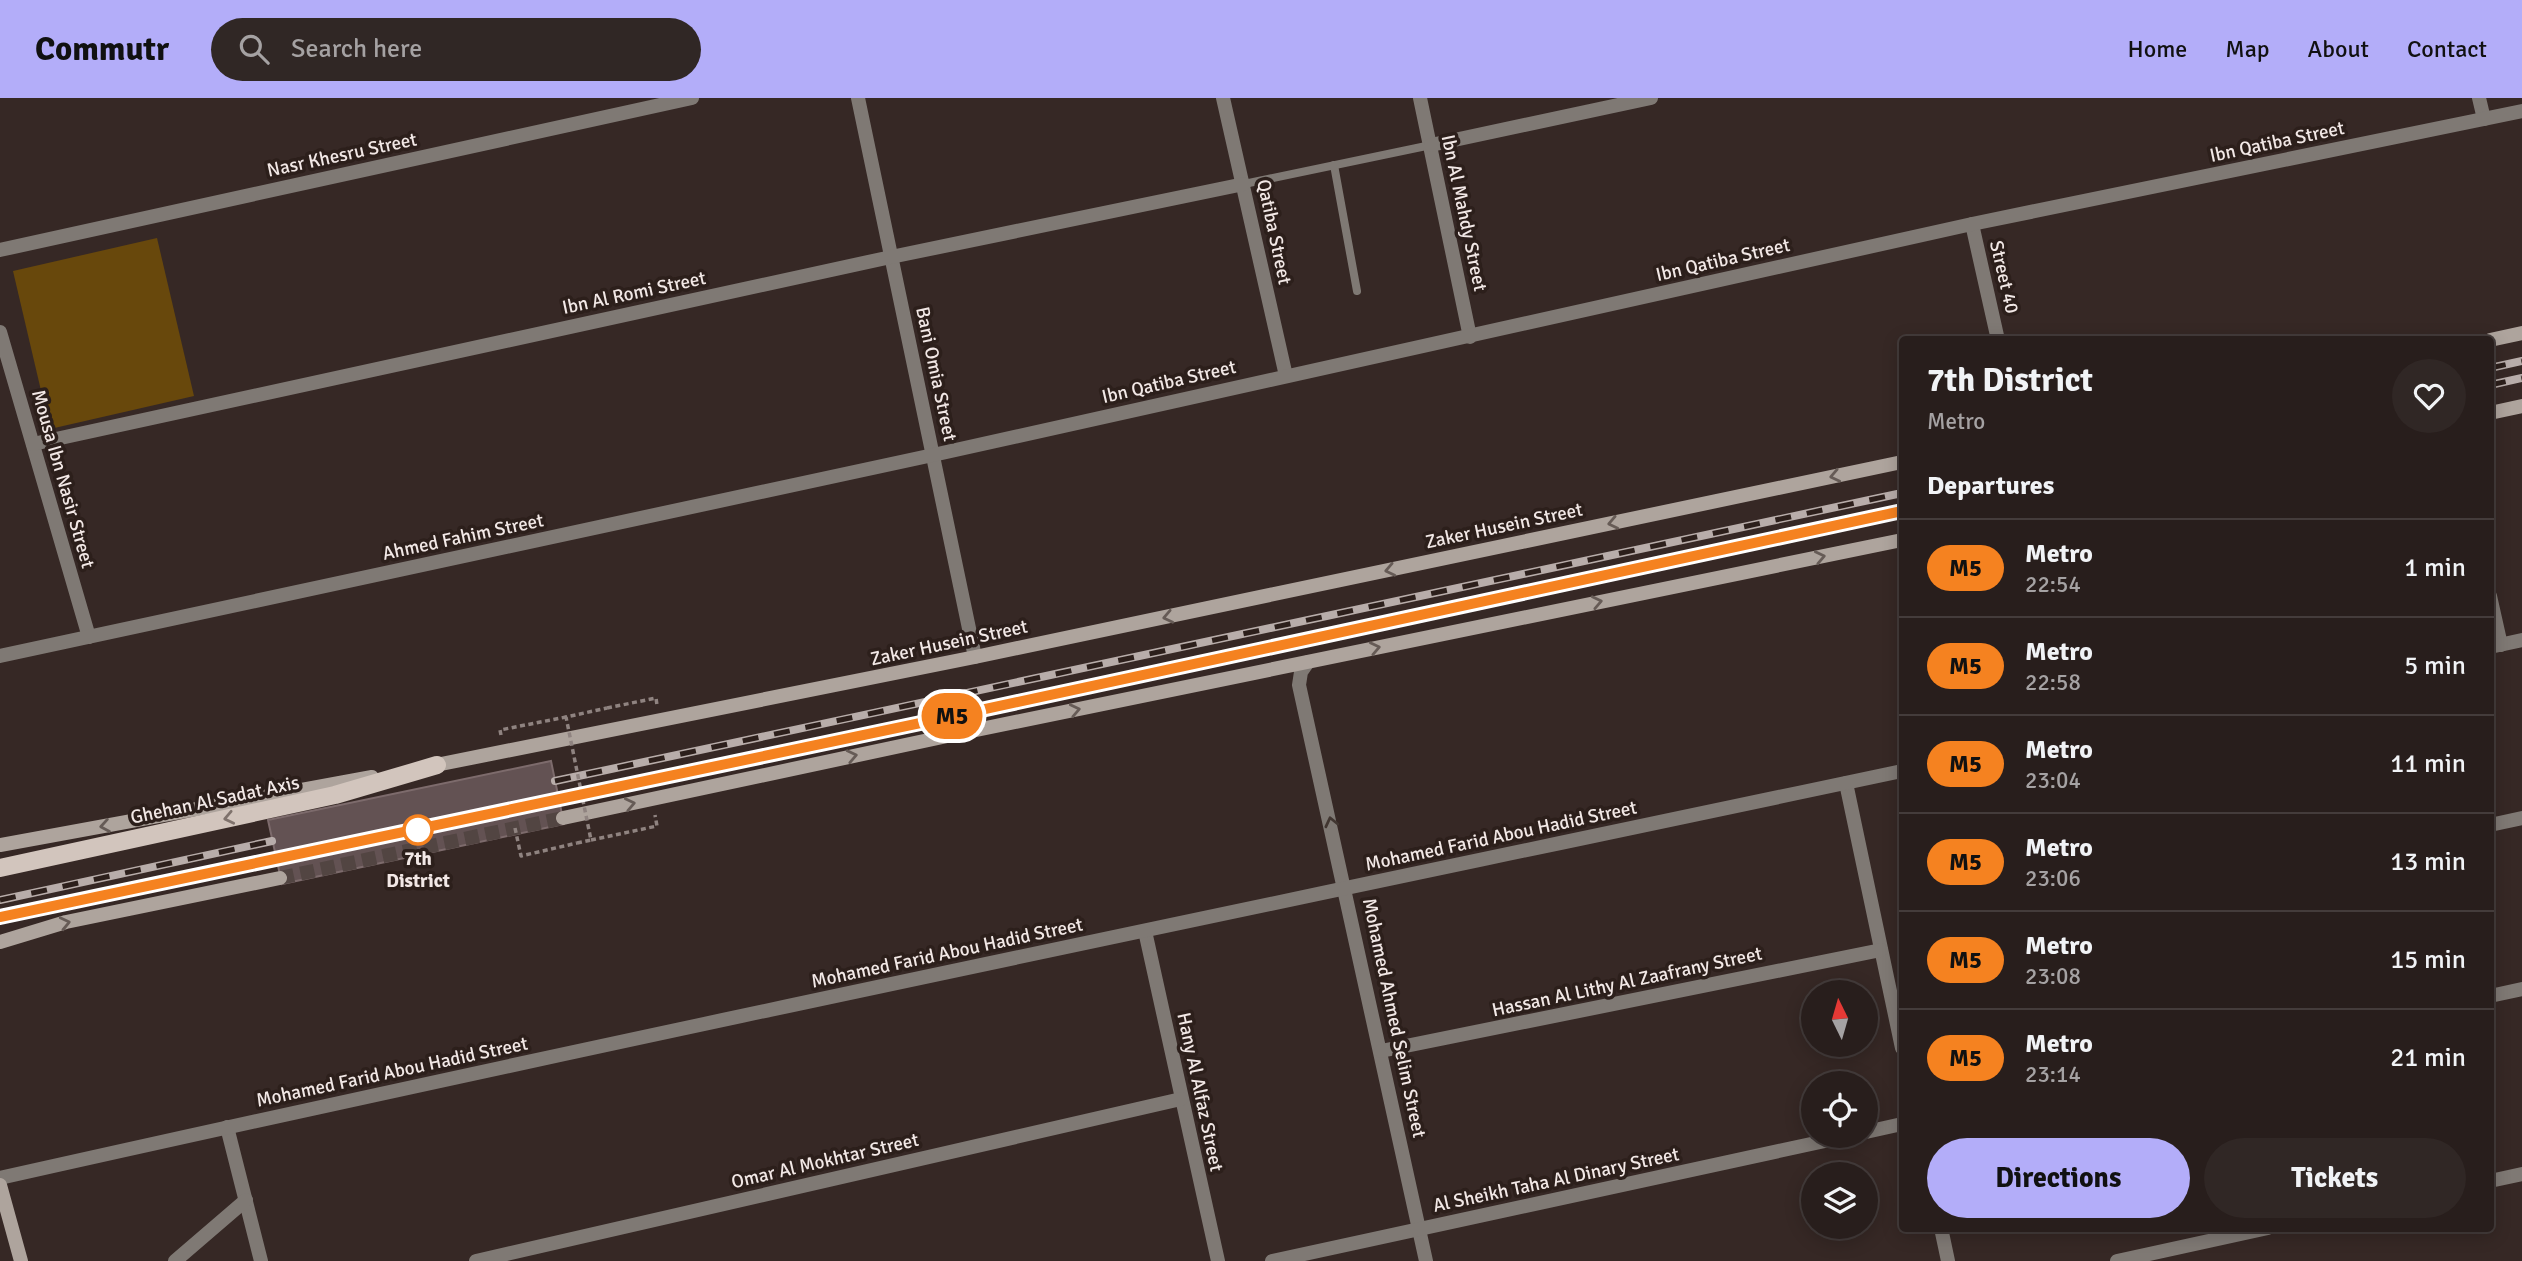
<!DOCTYPE html>
<html lang="en">
<head>
<meta charset="utf-8">
<style>
	body { margin:0; font-family:Signika,sans-serif; background:#302725; color:#f1f3f6; height:100vh; display:flex; flex-direction:column; font-size:26px; white-space:nowrap }
	* { box-sizing:border-box; margin:0 }
	p { font-size:23px; color:#a5a2a3 }
	.icon { flex:none; width:38px; height:38px; fill:none; stroke:currentColor; stroke-width:2; stroke-linecap:round; stroke-linejoin:round }
	.map { position:relative; flex:1; overflow:hidden }
	.panel { position:absolute; left:1899px; top:238px; width:595px; height:896px; display:flex; flex-direction:column; background:#281e1c; border-radius:7px; box-shadow:0 4px 18px #0003,0 0 0 2px #443c3b }
	.panel>* { flex:none }
	.badge { padding:0 14px; border-radius:23px; font-size:24px; line-height:46px }
	.needle { width:46px; rotate:355deg }
	.controls { position:absolute; left:1801px; top:882px; display:grid; gap:14px }
	.controls a { display:grid; place-items:center; width:77px; height:77px; border-radius:50%; background:#281e1c; box-shadow:0 4px 18px #0003,0 0 0 2px #443c3b; font-size:35px }
	.map>.badge { position:absolute; translate:-50% -50%; box-shadow:0 0 0 4px #fff }
	h2 { padding:0 28px; font-size:26px; line-height:63px }
	.round { display:grid; place-items:center; flex:none; width:74px; height:74px; border-radius:37px; background:#302725 }
	.overview { display:flex; align-items:center; justify-content:space-between; height:119px; padding:0 28px }
	h1 { font-size:33px; font-weight:800; line-height:52px }
	.action { display:flex; gap:14px; margin-top:auto; padding:14px 28px }
	.action a { flex:1; height:80px; border-radius:42px; background:#b3adf9; color:#111; font-size:28px; font-weight:800; line-height:80px; text-align:center }
	.action a+a { background:#302725; color:#f1f3f6 }
	ul { padding:0; list-style:none }
	li { display:flex; align-items:center; gap:21px; height:98px; padding:0 28px; border-top:2px solid #443c3b }
	li div { flex:1 }
	li b { display:block; font-size:26px }
	li em { font-style:normal }
	li .badge { min-width:77px; font-weight:700; text-align:center }
	header { display:flex; align-items:center; gap:42px; box-sizing:border-box; height:98px; padding:0 35px; background:#b3adf9; color:#111 }
	header strong { font-size:33px }
	nav { display:flex; gap:38px; margin-inline-start:auto; font-size:24px }
	.search { width:490px; height:63px; background:#302725; display:flex; align-items:center; gap:18px; box-sizing:border-box; padding:0 24px; border-radius:38px; color:#a5a2a3; font-size:26px }
	.map>svg:first-child { display:block }
	.green { fill:#68480c }
	.building { fill:#635253; stroke:#7d6b6c; stroke-width:2 }
	.lines { fill:none; stroke-linecap:round; stroke-linejoin:round }
	.secondary-tunnel { stroke:#524542; stroke-width:14; stroke-dasharray:14 7; stroke-linecap:butt }
	.path { stroke:#8f8380; stroke-width:3.5; stroke-dasharray:5 3.5; stroke-linecap:butt }
	.lane { stroke:#7f7974; stroke-width:8 }
	.street { stroke:#7f7974; stroke-width:14 }
	.secondary { stroke:#aea49d; stroke-width:14 }
	.primary { stroke:#d2c5bd; stroke-width:18 }
	.rail-casing { stroke:#b8adaa; stroke-width:8 }
	.rail { stroke:#2c1f1b; stroke-width:5; stroke-dasharray:16; stroke-linecap:butt }
	.path-bridge { stroke:#8f8380; stroke-width:3.5; stroke-dasharray:5 3.5; stroke-linecap:butt }
	.oneway { stroke:#665b56 }
	.oneway2 { stroke:#7f726c }
	.oneway3 { stroke:#413631 }
	.line-casing { stroke:#fff; stroke-width:16 }
	.line { stroke:#f58220; stroke-width:10 }
	.stop-dot { fill:#fff; stroke:#f58220; stroke-width:3.5 }
	.labels { text-anchor:middle; dominant-baseline:central; stroke-width:7; stroke-linejoin:round; paint-order:stroke }
	.street-label { font-size:19px; fill:#f2e8e6; stroke:#2c1f1b }
	.stop-label { font-size:19px; font-weight:bold; fill:#f2e8e6; stroke:#2c1f1b }
</style>
</head>
<body>
<header>
<strong>Commutr</strong>
<div class="search"><svg class="icon" aria-label="search" viewBox="0 0 24 24"><circle cx="10" cy="10" r="6"/><path d="M15 15l6 6"/></svg>Search here</div>
<nav><a>Home</a><a>Map</a><a>About</a><a>Contact</a></nav>
</header>
<div class="map">
<svg width="2522" height="1163" viewBox="0 0 2522 1163">
	<rect width="100%" height="100%" fill="#362825"/>
	<path class="green" d="M157,140L194,298L50,331L13,173Z"/>
	<path class="building" d="M551,663L564,726L282,786L268,722Z"/>
	<g class="lines">
		<path class="secondary-tunnel" d="M280,780L563,720"/>
		<g class="path">
			<path d="M607,610L656,600L657,607"/>
			<path d="M501,637L500,632L566,619"/>
			<path d="M515,730L521,758L577,745"/>
			<path d="M591,742L657,728L655,717"/>
		</g>
		<g class="lane">
			<path d="M1334,67L1357,193"/>
			<path d="M1244,86L1431,47"/>
		</g>
		<g class="street">
			<path d="M858,0L975,559"/>
			<path d="M1223,0L1286,278"/>
			<path d="M1420,0L1470,239"/>
			<path d="M2479,0L2484,21"/>
			<path d="M1431,47L1651,0"/>
			<path d="M1972,126L1998,242"/>
			<path d="M0,152L692,0"/>
			<path d="M0,234L89,539"/>
			<path d="M33,346L891,159L1244,86"/>
			<path d="M2490,498L2501,547"/>
			<path d="M2490,549L2522,542"/>
			<path d="M0,558L933,357L1972,126L2522,13"/>
			<path d="M1308,564L1301,574L1299,587L1426,1163"/>
			<path d="M1846,685L1902,950"/>
			<path d="M2490,727L2522,720"/>
			<path d="M1145,833L1218,1163"/>
			<path d="M2490,898L2522,891"/>
			<path d="M1381,953L1881,852"/>
			<path d="M227,1029L261,1163"/>
			<path d="M1866,1034L1902,1026"/>
			<path d="M0,1080C633,938 1268,807 1902,673"/>
			<path d="M2490,1083L2522,1076"/>
			<path d="M1941,1130L1948,1163"/>
			<path d="M175,1163L246,1102"/>
			<path d="M476,1163L1181,1001"/>
			<path d="M1272,1163L1848,1038"/>
			<path d="M2117,1163L2268,1130"/>
		</g>
		<g class="secondary">
			<path d="M2490,242L2522,235"/>
			<path d="M2490,315L2522,308"/>
			<path d="M426,669L975,559L1902,364"/>
			<path d="M563,720L952,637L1902,442"/>
			<path d="M0,747L372,679"/>
			<path d="M0,844L66,824L280,780"/>
			<path d="M0,1087L21,1163"/>
		</g>
		<path class="primary" d="M0,770L335,697L437,667"/>
		<defs>
			<g id="rail">
				<path d="M2490,270L2522,263"/>
				<path d="M2490,287L2522,280"/>
				<path d="M555,683L1902,395"/>
				<path d="M559,701L1902,413"/>
				<path d="M0,802L272,743"/>
				<path d="M0,819L277,762"/>
			</g>
		</defs>
		<use href="#rail" class="rail-casing"/>
		<use href="#rail" class="rail"/>
		<path class="path-bridge" d="M577,745L591,742L566,619L607,610"/>
	</g>
	<defs><path id="oneway-chevron" d="M-2-3.5L2.5 0L-2 3.5" fill="none" stroke-width="1.6" stroke-linecap="round" stroke-linejoin="round" transform="scale(1.75)"/></defs>
	<g class="oneway">
		<use href="#oneway-chevron" transform="translate(1835 378) rotate(168)"/>
		<use href="#oneway-chevron" transform="translate(1613 425) rotate(168)"/>
		<use href="#oneway-chevron" transform="translate(1820 459) rotate(-12)"/>
		<use href="#oneway-chevron" transform="translate(1390 472) rotate(168)"/>
		<use href="#oneway-chevron" transform="translate(1597 504) rotate(-12)"/>
		<use href="#oneway-chevron" transform="translate(1168 519) rotate(168)"/>
		<use href="#oneway-chevron" transform="translate(1375 550) rotate(-12)"/>
		<use href="#oneway-chevron" transform="translate(1075 612) rotate(-12)"/>
		<use href="#oneway-chevron" transform="translate(852 658) rotate(-12)"/>
		<use href="#oneway-chevron" transform="translate(630 706) rotate(-12)"/>
		<use href="#oneway-chevron" transform="translate(105 728) rotate(170)"/>
		<use href="#oneway-chevron" transform="translate(65 825) rotate(-13)"/>
	</g>
	<use class="oneway2" href="#oneway-chevron" transform="translate(229 720) rotate(168)"/>
	<use class="oneway3" href="#oneway-chevron" transform="translate(1331 724) rotate(-103)"/>
	<g class="lines">
		<defs>
			<path id="line" d="M0,819L930,623L1902,413"/>
		</defs>
		<use href="#line" class="line-casing"/>
		<use href="#line" class="line"/>
	</g>
	<circle class="stop-dot" cx="418" cy="732" r="14"/>
	<g class="labels">
		<g class="street-label">
			<text transform="translate(2277 44) rotate(-12)">Ibn Qatiba Street</text>
			<text transform="translate(342 57) rotate(-12)">Nasr Khesru Street</text>
			<text transform="translate(1464 115) rotate(78)">Ibn Al Mahdy Street</text>
			<text transform="translate(1274 134) rotate(78)">Qatiba Street</text>
			<text transform="translate(1723 162) rotate(-13)">Ibn Qatiba Street</text>
			<text transform="translate(2004 179) rotate(77)">Street 40</text>
			<text transform="translate(634 195) rotate(-12)">Ibn Al Romi Street</text>
			<text transform="translate(936 276) rotate(78)">Bani Omia Street</text>
			<text transform="translate(1169 284) rotate(-13)">Ibn Qatiba Street</text>
			<text transform="translate(63 381) rotate(74)">Mousa Ibn Nasir Street</text>
			<text transform="translate(1504 428) rotate(-12)">Zaker Husein Street</text>
			<text transform="translate(463 439) rotate(-12)">Ahmed Fahim Street</text>
			<text transform="translate(949 545) rotate(-12)">Zaker Husein Street</text>
			<text transform="translate(215 702) rotate(-12)">Ghehan Al Sadat Axis</text>
			<text transform="translate(1501 738) rotate(-12)">Mohamed Farid Abou Hadid Street</text>
			<text transform="translate(947 855) rotate(-12)">Mohamed Farid Abou Hadid Street</text>
			<text transform="translate(1627 884) rotate(-12)">Hassan Al Lithy Al Zaafrany Street</text>
			<text transform="translate(1394 920) rotate(78)">Mohamed Ahmed Selim Street</text>
			<text transform="translate(392 974) rotate(-12)">Mohamed Farid Abou Hadid Street</text>
			<text transform="translate(1200 994) rotate(78)">Hany Al Alfaz Street</text>
			<text transform="translate(825 1063) rotate(-13)">Omar Al Mokhtar Street</text>
			<text transform="translate(1556 1082) rotate(-12)">Al Sheikh Taha Al Dinary Street</text>
		</g>
		<g class="stop-label">
			<text x="418" y="761">7th<tspan x="418" dy="22">District</tspan></text>
		</g>
	</g>
</svg>
<div class="controls">
<a><svg class="needle" viewBox="-14 -14 28 28"><path d="M0-13l5 13h-10z" fill="#e53935"/><path d="M0 13l5-13h-10z" fill="#a5a2a3"/></svg></a>
<a><svg class="icon" aria-label="locate" viewBox="0 0 24 24"><circle cx="12" cy="12" r="6"/><path d="M12 2v4M12 18v4M2 12h4M18 12h4"/></svg></a>
<a><svg class="icon" aria-label="layers" viewBox="0 0 24 24"><path d="M12 4l9 5-9 5-9-5zM3 14l9 5 9-5"/></svg></a>
</div>
<b class="badge" style="left:952px;top:618px;background:#f58220;color:#111">M5</b>
<section class="panel">
<div class="overview"><div><h1>7th District</h1><p>Metro</p></div><a class="round"><svg class="icon" aria-label="heart" viewBox="0 0 24 24"><path d="M12 20l-8-8c-3-5 5-10 8-4 3-6 11-1 8 4z"/></svg></a></div>
<h2>Departures</h2>
<ul>
<li><span class="badge" style="background:#f58220;color:#111">M5</span><div><b>Metro</b><p>22:54</p></div><em>1 min</em></li>
<li><span class="badge" style="background:#f58220;color:#111">M5</span><div><b>Metro</b><p>22:58</p></div><em>5 min</em></li>
<li><span class="badge" style="background:#f58220;color:#111">M5</span><div><b>Metro</b><p>23:04</p></div><em>11 min</em></li>
<li><span class="badge" style="background:#f58220;color:#111">M5</span><div><b>Metro</b><p>23:06</p></div><em>13 min</em></li>
<li><span class="badge" style="background:#f58220;color:#111">M5</span><div><b>Metro</b><p>23:08</p></div><em>15 min</em></li>
<li><span class="badge" style="background:#f58220;color:#111">M5</span><div><b>Metro</b><p>23:14</p></div><em>21 min</em></li>
</ul>
<div class="action"><a>Directions</a><a>Tickets</a></div>
</section>
</div>
</body>
</html>
